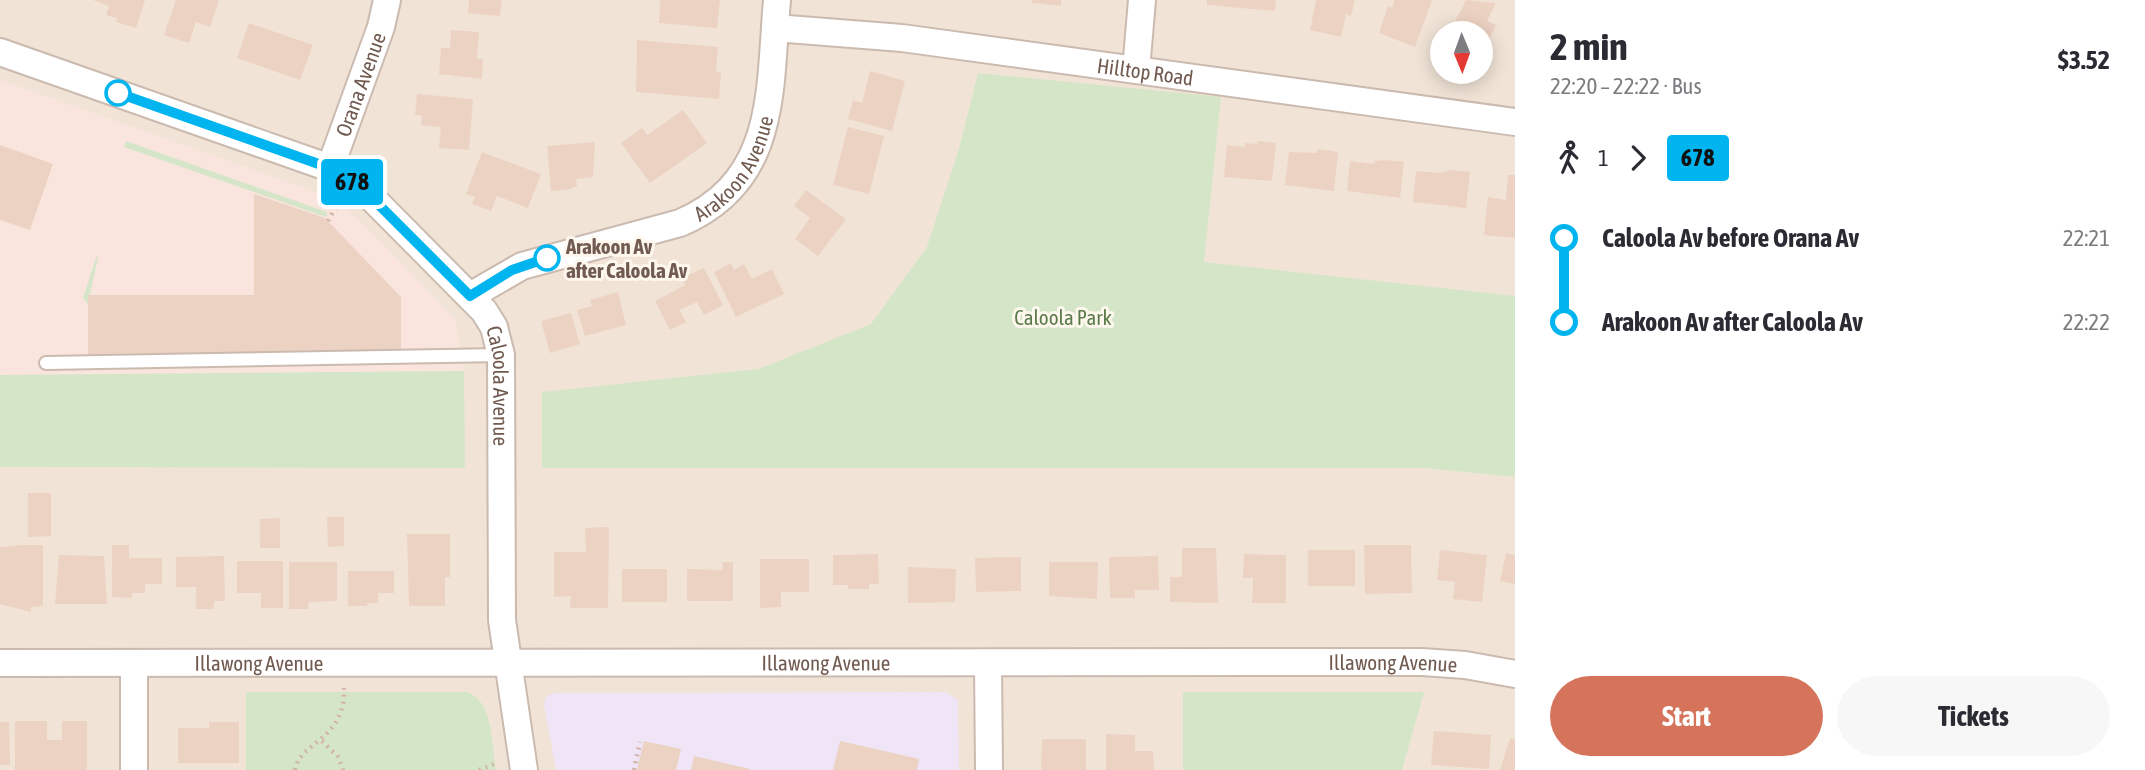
<!DOCTYPE html>
<html lang="en">
<head>
<meta charset="utf-8">
<style>
	body { margin:0; font-family:"Asap Condensed",sans-serif; background:#f7f7f7; color:#2b2b33; height:100vh; display:flex; flex-direction:column; font-size:26px; white-space:nowrap }
	* { box-sizing:border-box; margin:0 }
	p { font-size:23px; color:#7c7c81 }
	.icon { flex:none; width:38px; height:38px; fill:none; stroke:currentColor; stroke-width:2; stroke-linecap:round; stroke-linejoin:round }
	.map { position:relative; flex:1; overflow:hidden }
	.side { display:flex; flex-direction:column; background:#fff; width:630px }
	.side>* { flex:none }
	.badge { padding:0 14px; border-radius:5px; font-size:24px; line-height:46px }
	.needle { width:46px; rotate:179deg }
	.buttons { position:absolute; left:1430px; top:21px; display:grid; gap:14px }
	.buttons a { display:grid; place-items:center; width:63px; height:63px; border-radius:50%; background:#fff; box-shadow:0 4px 18px #0003; font-size:35px }
	.map>.badge { position:absolute; translate:-50% -50%; box-shadow:0 0 0 4px #fff }
	.legs { display:flex; align-items:center; gap:10px; height:77px; padding:0 35px; font-size:23px }
	.legs p { margin-inline-start:auto }
	.headline { display:flex; align-items:center; justify-content:space-between; height:119px; padding:0 35px }
	h1 { font-size:38px; font-weight:700; line-height:52px }
	.button { display:flex; gap:14px; margin-top:auto; padding:14px 35px }
	.button a { flex:1; height:80px; border-radius:42px; background:#d6735b; color:#fff; font-size:28px; font-weight:700; line-height:80px; text-align:center }
	.button a+a { background:#f7f7f7; color:#2b2b33 }
	ul { padding:0 35px; list-style:none }
	li { display:flex; align-items:center; gap:24px; height:84px; font-size:26px }
	li i { display:grid; place-items:center; width:10px; height:100%; margin:0 9px; background:currentColor }
	li i::after { content:''; width:18px; height:18px; margin:-9px; border:5px solid; border-radius:50%; background:#fff }
	li p { margin-inline-start:auto }
	li:first-child i { background:linear-gradient(#0000 50%,currentColor 0) }
	li:last-child i { background:linear-gradient(currentColor 50%,#0000 0) }
	main { display:flex; flex:1; min-height:0 }
	.map>svg:first-child { display:block }
	.residential { fill:#f1e4d7; fill-rule:evenodd }
	.commercial { fill:#f9e5dd }
	.education { fill:#efe5f6 }
	.green { fill:#d5e6c8 }
	.building { fill:#ecd2c3 }
	.lines { fill:none; stroke-linecap:round; stroke-linejoin:round }
	.lane-casing { stroke:#cbbaaf; stroke-width:16 }
	.street-casing { stroke:#cbbaaf; stroke-width:30 }
	.path { stroke:#d1b5a6; stroke-width:4.5; stroke-dasharray:2 5; stroke-linecap:butt }
	.lane { stroke:#fff; stroke-width:12 }
	.street { stroke:#fff; stroke-width:26 }
	.line-1-casing { stroke:#fff; stroke-width:16 }
	.line-1 { stroke:#00b5ef; stroke-width:10 }
	.stop-1-dot { fill:#fff; stroke:#00b5ef; stroke-width:3.5 }
	.labels { text-anchor:middle; dominant-baseline:central; stroke-width:6; stroke-linejoin:round; paint-order:stroke }
	.street-label { font-size:21px; fill:#715a4f; stroke:#fdf7ee }
	.stop-label { font-size:21px; font-weight:bold; fill:#715a4f; stroke:#fdf7ee; text-anchor:start }
	.park-label { font-size:21px; fill:#5b7b4b; stroke:#fdf7ee }
</style>
</head>
<body>
<main>
<div class="map">
<svg width="1515" height="770" viewBox="0 0 1515 770">
	<rect width="100%" height="100%" fill="#faf2e8"/>
	<path class="residential" d="M0,0H1515V770H0ZM1442,33H1480V72H1442Z"/>
	<path class="commercial" d="M0,80L339,200L455,319L464,371L0,375Z"/>
	<path class="education" d="M946,692L958,700L959,770H556L544,705L546,697L553,693Z"/>
	<g class="green">
		<path d="M978,73L1221,97L1204,262L1515,296V477L1424,468H542V392L758,369L871,324L927,247L958,152Z"/>
		<path d="M126,141L327,212V215L326,217L124,147Z"/>
		<path d="M97,255L98,257L88,304L83,298Z"/>
		<path d="M464,371L465,468L0,467V375Z"/>
		<path d="M246,692H467C495,702 491,745 496,770H246Z"/>
		<path d="M1183,692H1424L1402,770H1183Z"/>
	</g>
	<g class="building">
		<path d="M93,0H145L136,28L116,22L117,18L106,15L109,6Z"/>
		<path d="M176,0H219L210,27L196,22L189,43L164,35Z"/>
		<path d="M469,0H502L500,16L468,13Z"/>
		<path d="M660,0H720L717,28L659,23Z"/>
		<path d="M1032,0H1061V6L1032,3Z"/>
		<path d="M1207,0H1276L1275,11L1207,5Z"/>
		<path d="M1316,0H1355L1351,16L1346,14L1341,37L1310,30Z"/>
		<path d="M1395,0H1432L1415,47L1379,33L1388,6L1392,8Z"/>
		<path d="M1466,0L1496,3L1487,21L1496,25L1484,50L1480,48V33H1449Z"/>
		<path d="M249,23L313,45L300,80L237,58Z"/>
		<path d="M451,30L479,32L477,59H483L482,79L439,74L441,48H450Z"/>
		<path d="M637,40L718,47L716,72H721L719,99L636,92Z"/>
		<path d="M870,71L905,81L892,131L848,119L853,100L862,103Z"/>
		<path d="M417,94L473,99L469,150L439,148L441,127L421,125L422,115H415Z"/>
		<path d="M683,110L707,143L650,183L621,143L642,128L647,135Z"/>
		<path d="M848,127L884,136L869,194L833,185Z"/>
		<path d="M1257,141L1276,143L1272,181L1224,177L1227,145L1245,147V143L1257,144Z"/>
		<path d="M595,142L593,177L576,179L577,186L570,189L551,191L547,146Z"/>
		<path d="M0,145L53,164L30,230L0,220Z"/>
		<path d="M1318,149L1338,152L1334,191L1285,185L1289,152L1317,153Z"/>
		<path d="M482,152L541,174L528,208L497,196L491,211L472,204L475,197L466,194Z"/>
		<path d="M1385,160L1404,162L1400,198L1347,191L1350,161L1374,164L1375,161Z"/>
		<path d="M1451,170L1470,172L1466,208L1413,202L1416,171L1439,173Z"/>
		<path d="M1508,175H1515V238L1484,235L1488,197L1506,200Z"/>
		<path d="M806,190L846,219L818,256L795,239L810,218L794,206Z"/>
		<path d="M254,194L325,218L401,297V352L88,354V295H254Z"/>
		<path d="M731,263L734,270L744,264L752,279L772,269L784,294L736,317L714,272Z"/>
		<path d="M704,268L723,305L704,315L697,302L679,310L686,322L670,330L655,301L685,285L682,278Z"/>
		<path d="M618,292L626,325L585,336L577,310L592,306L590,300Z"/>
		<path d="M571,313L580,344L550,353L541,321Z"/>
		<path d="M28,493H51V536L28,537Z"/>
		<path d="M327,517H344V546L328,547Z"/>
		<path d="M280,518V548H260V519Z"/>
		<path d="M609,527L608,608H570L571,596L554,597V552H586L585,528Z"/>
		<path d="M407,534H450V577H445V606H409Z"/>
		<path d="M21,545H43V606L31,607V612L0,604V547Z"/>
		<path d="M112,545H129V558H162V584H145V593H132V598L112,597Z"/>
		<path d="M1364,545H1411L1412,593L1365,594Z"/>
		<path d="M1182,548H1216L1218,603L1170,602V577H1182Z"/>
		<rect x="1308" y="550" width="47" height="36"/>
		<path d="M1440,550L1487,555L1482,602L1453,599L1455,582L1437,580Z"/>
		<path d="M1506,553L1515,555V584L1500,581Z"/>
		<path d="M878,554L879,584H869V589H848V585H833V555Z"/>
		<path d="M1244,554L1286,555V603H1252L1253,578H1243Z"/>
		<path d="M59,555L104,556L107,604H55Z"/>
		<path d="M224,556L225,601H214V609H196V587H176V557Z"/>
		<path d="M1158,556L1159,590H1135V598H1110L1109,557Z"/>
		<path d="M1021,557V591L976,592L975,558Z"/>
		<path d="M760,559H809V592H781V607L760,608Z"/>
		<path d="M237,561H283V608H261V593H237Z"/>
		<path d="M289,562H337V601L309,602L308,609H289Z"/>
		<path d="M722,562H733V601H687V569L723,570Z"/>
		<path d="M1049,562H1098L1097,599L1049,596Z"/>
		<path d="M908,567L956,569L955,602L908,603Z"/>
		<rect x="622" y="569" width="45" height="33"/>
		<path d="M348,571H394V593H378V603H367L368,606H348Z"/>
		<path d="M15,721H47V740H62V721H87V770H15Z"/>
		<path d="M0,722H9L10,765H0Z"/>
		<path d="M209,722H239V763H178V728H209Z"/>
		<path d="M1434,731L1491,735L1489,769L1431,765Z"/>
		<path d="M1106,734L1135,735V751H1153L1154,770H1106Z"/>
		<path d="M1510,738L1515,740V770H1500Z"/>
		<path d="M1042,739H1086V770H1041Z"/>
		<path d="M644,741L681,749L676,770H637Z"/>
		<path d="M840,741L919,759L917,770H833Z"/>
		<path d="M694,756L750,769V770H691Z"/>
	</g>
	<g class="lines">
		<defs>
			<path id="lane" d="M46,363L501,355"/>
			<g id="street">
				<path id="s1" d="M775,28L902,38L1515,122"/>
				<path id="s2" d="M0,52L330,168L363,189L484,311L494,327L501,355L502,620L524,770"/>
				<path d="M1136,70L1142,0"/>
				<path id="s3" d="M330,168L381,27L387,0"/>
				<path id="s4" d="M470,296L522,266L680,223C778,181 769,90 777,0"/>
				<path id="s5" d="M0,663L1422,662L1465,665L1515,674"/>
				<path d="M134,663V770"/>
				<path d="M988,663L989,770"/>
			</g>
		</defs>
		<use href="#lane" class="lane-casing"/>
		<use href="#street" class="street-casing"/>
		<g class="path">
			<path d="M328,221L336,206"/>
			<path d="M322,741L338,757L343,770"/>
			<path d="M295,770C299,742 346,740 344,688"/>
			<path d="M479,770L497,763"/>
			<path d="M634,770L640,742"/>
		</g>
		<use href="#lane" class="lane"/>
		<use href="#street" class="street"/>
	</g>
	<g class="lines">
		<defs>
			<path id="line-1" d="M118,93L330,168L363,189L470,296L512,270L547,258"/>
		</defs>
		<use href="#line-1" class="line-1-casing"/>
		<use href="#line-1" class="line-1"/>
	</g>
	<g class="stop-1-dot">
		<circle cx="118" cy="93" r="12"/>
		<circle cx="547" cy="258" r="12"/>
	</g>
	<g class="labels">
		<g class="street-label">
			<text stroke="none"><textPath href="#s1" startOffset="373">Hilltop Road</textPath></text>
			<text stroke="none"><textPath href="#s3" startOffset="89">Orana Avenue</textPath></text>
			<text stroke="none"><textPath href="#s4" startOffset="304">Arakoon Avenue</textPath></text>
			<text stroke="none"><textPath href="#s2" startOffset="639">Caloola Avenue</textPath></text>
			<text stroke="none"><textPath href="#s5" startOffset="259">Illawong Avenue</textPath></text>
			<text stroke="none"><textPath href="#s5" startOffset="826">Illawong Avenue</textPath></text>
			<text stroke="none"><textPath href="#s5" startOffset="1393">Illawong Avenue</textPath></text>
		</g>
		<g class="stop-label">
			<text x="566" y="246">Arakoon Av<tspan x="566" dy="24">after Caloola Av</tspan></text>
		</g>
		<g class="park-label">
			<text x="1063" y="317">Caloola Park</text>
		</g>
	</g>
</svg>
<div class="buttons">
<a><svg class="needle" viewBox="-14 -14 28 28"><path d="M0-13l5 13h-10z" fill="#e53935"/><path d="M0 13l5-13h-10z" fill="#7c7c81"/></svg></a>
</div>
<b class="badge" style="left:352px;top:182px;background:#00b5ef;color:#111">678</b>
</div>
<section class="side">
<div class="headline"><div><h1>2 min</h1><p>22:20 – 22:22 · Bus</p></div><b>$3.52</b></div>
<div class="legs"><svg class="icon" aria-label="walk" viewBox="0 0 24 24"><circle cx="13" cy="4" r="2"/><path d="M13 8l-2 6 4 7M11 14l-3 7M7 12l3-4h3l4 4"/></svg>1<svg class="icon" aria-label="forward" viewBox="0 0 24 24"><path d="M9 5l7 7-7 7"/></svg><b class="badge" style="background:#00b5ef;color:#111">678</b></div>
<ul>
<li><i style="color:#00b5ef"></i><b>Caloola Av before Orana Av</b><p>22:21</p></li>
<li><i style="color:#00b5ef"></i><b>Arakoon Av after Caloola Av</b><p>22:22</p></li>
</ul>
<div class="button"><a>Start</a><a>Tickets</a></div>
</section>
</main>
</body>
</html>
